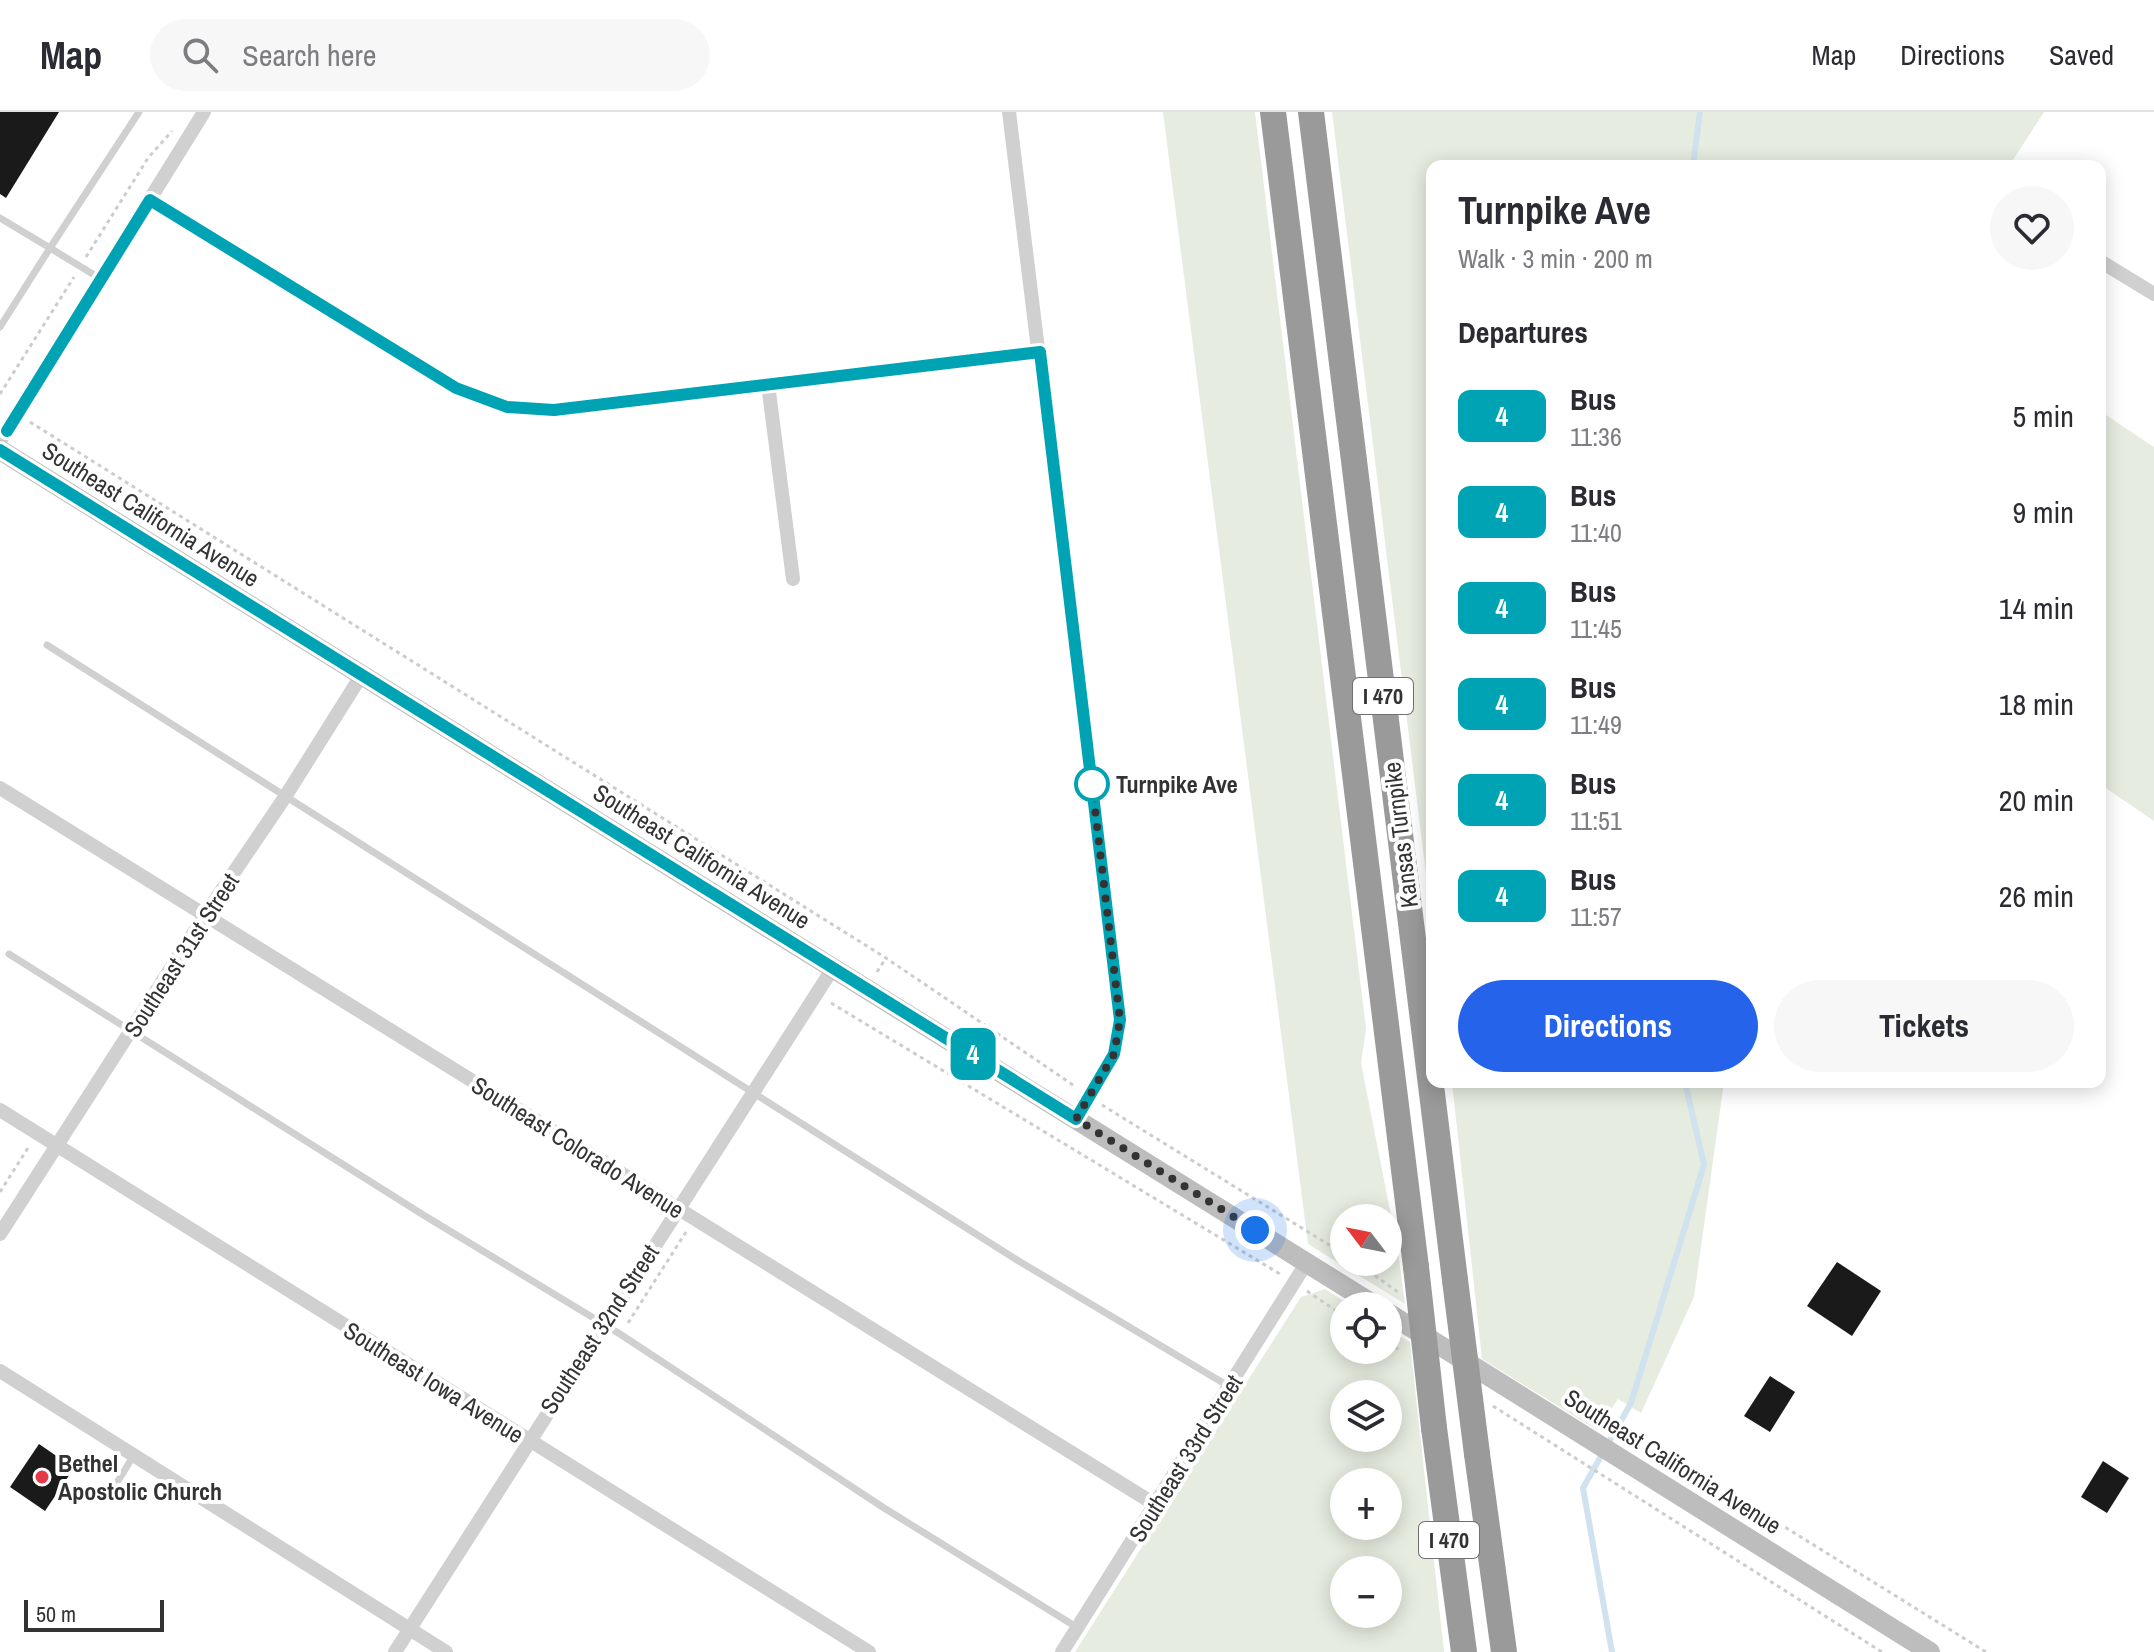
<!DOCTYPE html>
<html lang="en">
<head>
<meta charset="utf-8">
<style>
	body { margin:0; font-family:"Archivo Narrow",sans-serif; background:#f7f7f7; color:#2b2b33; height:100vh; display:flex; flex-direction:column; font-size:30px; white-space:nowrap }
	* { box-sizing:border-box; margin:0 }
	p { font-size:26px; color:#7c7c81 }
	.icon { flex:none; width:44px; height:44px; fill:none; stroke:currentColor; stroke-width:2; stroke-linecap:round; stroke-linejoin:round }
	.map { position:relative; flex:1; overflow:hidden }
	.sheet { position:absolute; left:1426px; top:48px; width:680px; height:928px; display:flex; flex-direction:column; background:#fff; border-radius:16px; box-shadow:0 4px 20px #0003 }
	.sheet>* { flex:none }
	.badge { padding:0 16px; border-radius:12px; font-size:28px; line-height:52px }
	.needle { width:52px; rotate:302deg }
	.controls { position:absolute; left:1330px; top:1092px; display:grid; gap:16px }
	.controls a { display:grid; place-items:center; width:72px; height:72px; border-radius:50%; background:#fff; box-shadow:0 4px 20px #0003; font-size:40px }
	.scale { position:absolute; left:24px; bottom:20px; width:140px; box-sizing:border-box; padding-left:8px; border:4px solid #333; border-top:0; font-size:22px; line-height:28px; white-space:nowrap; color:#333; -webkit-text-stroke:6px #fff; paint-order:stroke }
	.you { position:absolute; width:40px; height:40px; margin:-20px; border:6px solid #fff; border-radius:50%; background:#1a73e8; box-shadow:0 0 0 12px #1a73e833 }
	.map>.badge { position:absolute; translate:-50% -50%; box-shadow:0 0 0 4px #fff }
	h2 { padding:0 32px; font-size:30px; line-height:72px }
	.round { display:grid; place-items:center; flex:none; width:84px; height:84px; border-radius:42px; background:#f7f7f7 }
	.headline { display:flex; align-items:center; justify-content:space-between; height:136px; padding:0 32px }
	h1 { font-size:38px; font-weight:700; line-height:60px }
	.button { display:flex; gap:16px; margin-top:auto; padding:16px 32px }
	.button a { flex:1; height:92px; border-radius:48px; background:#2563eb; color:#fff; font-size:32px; font-weight:700; line-height:92px; text-align:center }
	.button a+a { background:#f7f7f7; color:#2b2b33 }
	ul { padding:0; list-style:none }
	li { display:flex; align-items:center; gap:24px; height:96px; padding:0 32px }
	li div { flex:1 }
	li b { display:block; font-size:30px }
	li em { font-style:normal }
	li .badge { min-width:88px; font-weight:700; text-align:center }
	header { display:flex; align-items:center; gap:48px; box-sizing:border-box; height:112px; padding:0 40px; background:#fff; border-bottom:2px solid #e1e1e2 }
	header strong { font-size:38px }
	nav { display:flex; gap:44px; margin-inline-start:auto; font-size:28px }
	.search { width:560px; height:72px; background:#f7f7f7; display:flex; align-items:center; gap:20px; box-sizing:border-box; padding:0 28px; border-radius:44px; color:#7c7c81; font-size:30px }
	.map>svg:first-child { display:block }
	.green { fill:#e6ecdf; fill-rule:evenodd }
	.lines { fill:none; stroke-linecap:round; stroke-linejoin:round }
	.stream { stroke:#cfe2ee; stroke-width:6 }
	.building { fill:#1a1a1a }
	.path { stroke:#cdcdcd; stroke-width:3; stroke-dasharray:4 4; stroke-linecap:butt }
	.lane { stroke:#d0d0d0; stroke-width:7 }
	.street { stroke:#d0d0d0; stroke-width:14 }
	.secondary { stroke:#bdbdbd; stroke-width:20 }
	.highway { stroke:#9a9a9a; stroke-width:26 }
	.highway-bridge { stroke:#9a9a9a; stroke-width:26 }
	.line-casing { stroke:#fff; stroke-width:18 }
	.line { stroke:#00a3b4; stroke-width:12 }
	.walk { stroke:#333; stroke-width:8; stroke-dasharray:0 14.4 }
	.stop-dot { fill:#fff; stroke:#00a3b4; stroke-width:4 }
	.poi-dot { fill:#e63946; stroke:#fff; stroke-width:3 }
	.labels { text-anchor:middle; dominant-baseline:central; stroke-width:8; stroke-linejoin:round; paint-order:stroke }
	.shield { fill:#fff; stroke:#707070; stroke-width:2 }
	.shield-label { font-size:22px; font-weight:bold; fill:#333 }
	.street-label { font-size:24px; fill:#333; stroke:#fff }
	.stop-label { font-size:24px; font-weight:bold; fill:#333; stroke:#fff; text-anchor:start }
	.poi-label { font-size:24px; font-weight:bold; fill:#333; stroke:#fff; text-anchor:start }
</style>
</head>
<body>
<header>
<strong>Map</strong>
<div class="search"><svg class="icon" aria-label="search" viewBox="0 0 24 24"><circle cx="10" cy="10" r="6"/><path d="M15 15l6 6"/></svg>Search here</div>
<nav><a>Map</a><a>Directions</a><a>Saved</a></nav>
</header>
<div class="map">
<svg width="2154" height="1540" viewBox="0 0 2154 1540">
	<rect width="100%" height="100%" fill="#fff"/>
	<g class="green">
		<path d="M1163,0H1255L1366,917L1361,951L1398,1139L1405,1192L1308,1132ZM1344,1106H1388V1150H1344Z"/>
		<path d="M1332,0H2044L2009,54H1432V811Z"/>
		<path d="M2100,299L2154,335V709L2100,672Z"/>
		<path d="M1452,970H1724L1694,1185L1641,1301L1618,1287L1597,1318L1482,1247Z"/>
		<path d="M1325,1177L1352,1194H1344V1238H1388V1216L1410,1230L1444,1540H1075L1301,1185ZM1344,1282H1388V1326H1344ZM1344,1370H1388V1414H1344ZM1344,1458H1388V1502H1344Z"/>
	</g>
	<g class="lines">
		<g class="stream">
			<path d="M1693,54L1700,0"/>
			<path d="M1612,1540L1583,1376L1631,1291L1704,1053L1685,970"/>
		</g>
	</g>
	<g class="building">
		<path d="M0,0H59L6,86L0,82Z"/>
		<path d="M1837,1150L1881,1179L1852,1224L1807,1194Z"/>
		<path d="M1770,1264L1795,1280L1770,1320L1744,1304Z"/>
		<path d="M39,1332L74,1356L45,1399L10,1375Z"/>
		<path d="M2103,1349L2129,1366L2107,1401L2081,1385Z"/>
	</g>
	<g class="lines">
		<g class="path">
			<path d="M86,145L148,46L172,19"/>
			<path d="M0,282L74,165"/>
			<path d="M30,310L886,846L1076,975"/>
			<path d="M877,860L886,846"/>
			<path d="M831,891L1280,1162"/>
			<path d="M1102,993L1344,1142"/>
			<path d="M0,1080L28,1036"/>
			<path d="M1355,1150L1398,1180"/>
			<path d="M1307,1179L1344,1204"/>
			<path d="M628,1211L686,1120"/>
			<path d="M1388,1231L1401,1239"/>
			<path d="M1493,1294L1882,1540"/>
			<path d="M1647,1338L1664,1340L1986,1540"/>
		</g>
		<g class="lane">
			<path d="M0,106L50,136L139,0"/>
			<path d="M0,215L50,136L101,167"/>
			<path d="M47,533L1017,1148L1230,1275"/>
			<path d="M9,842L425,1104L620,1222L884,1396L1078,1516"/>
			<path d="M113,1377L134,1343"/>
		</g>
		<g class="street">
			<path d="M1009,0L1120,908L1114,942L1076,1007"/>
			<path d="M150,88L456,276L507,295L554,298L1040,240"/>
			<path d="M2100,149L2154,182"/>
			<path d="M768,272L793,467"/>
			<path d="M0,329L204,0"/>
			<path d="M0,676L1156,1393"/>
			<path d="M0,998L869,1540"/>
			<path d="M0,1122L205,803L285,685L361,564"/>
			<path d="M0,1259L446,1540"/>
			<path d="M395,1540L833,856"/>
			<path d="M1062,1540L1307,1150"/>
		</g>
		<g class="secondary">
			<path d="M0,338L1376,1194"/>
			<path d="M1388,1201L1930,1540"/>
		</g>
		<g class="highway">
			<path d="M1273,0L1416,1155"/>
			<path d="M1311,0L1455,1168"/>
			<path d="M1434,1316L1464,1540"/>
			<path d="M1477,1342L1504,1540"/>
		</g>
		<g class="highway-bridge">
			<path d="M1416,1155L1434,1316"/>
			<path d="M1455,1168L1477,1342"/>
		</g>
	</g>
	<g class="lines">
		<defs>
			<path id="line" d="M0,338L1076,1007L1114,942L1120,908L1040,240L554,298L507,295L456,276L150,88L7,319"/>
		</defs>
		<use href="#line" class="line-casing"/>
		<use href="#line" class="line"/>
		<path class="walk" d="M1092,672L1120,908L1114,942L1076,1007L1255,1118"/>
	</g>
	<circle class="stop-dot" cx="1092" cy="672" r="16"/>
	<circle class="poi-dot" cx="42" cy="1365" r="8"/>
	<g class="labels">
		<g class="shield">
			<rect x="1353" y="566" width="60" height="36" rx="6"/>
			<rect x="1419" y="1410" width="60" height="36" rx="6"/>
		</g>
		<g class="shield-label">
			<text x="1383" y="584">I 470</text>
			<text x="1449" y="1428">I 470</text>
		</g>
		<g class="street-label">
			<text transform="translate(151 402) rotate(32)">Southeast California Avenue</text>
			<text transform="translate(1400 723) rotate(-97)">Kansas Turnpike</text>
			<text transform="translate(702 744) rotate(32)">Southeast California Avenue</text>
			<text transform="translate(181 843) rotate(-57)">Southeast 31st Street</text>
			<text transform="translate(578 1035) rotate(32)">Southeast Colorado Avenue</text>
			<text transform="translate(599 1217) rotate(-57)">Southeast 32nd Street</text>
			<text transform="translate(434 1270) rotate(32)">Southeast Iowa Avenue</text>
			<text transform="translate(1185 1346) rotate(-58)">Southeast 33rd Street</text>
			<text transform="translate(1673 1349) rotate(32)">Southeast California Avenue</text>
		</g>
		<g class="stop-label">
			<text x="1116" y="672">Turnpike Ave</text>
		</g>
		<g class="poi-label">
			<text x="58" y="1351">Bethel<tspan x="58" dy="28">Apostolic Church</tspan></text>
		</g>
	</g>
</svg>
<div class="controls">
<a><svg class="needle" viewBox="-14 -14 28 28"><path d="M0-13l5 13h-10z" fill="#e53935"/><path d="M0 13l5-13h-10z" fill="#7c7c81"/></svg></a>
<a><svg class="icon" aria-label="locate" viewBox="0 0 24 24"><circle cx="12" cy="12" r="6"/><path d="M12 2v4M12 18v4M2 12h4M18 12h4"/></svg></a>
<a><svg class="icon" aria-label="layers" viewBox="0 0 24 24"><path d="M12 4l9 5-9 5-9-5zM3 14l9 5 9-5"/></svg></a>
<a>+</a>
<a>−</a>
</div>
<div class="scale">50 m</div>
<div class="you" style="left:1255px;top:1118px"></div>
<b class="badge" style="left:973px;top:942px;background:#00a3b4;color:#fff">4</b>
<section class="sheet">
<div class="headline"><div><h1>Turnpike Ave</h1><p>Walk · 3 min · 200 m</p></div><a class="round"><svg class="icon" aria-label="heart" viewBox="0 0 24 24"><path d="M12 20l-8-8c-3-5 5-10 8-4 3-6 11-1 8 4z"/></svg></a></div>
<h2>Departures</h2>
<ul>
<li><span class="badge" style="background:#00a3b4;color:#fff">4</span><div><b>Bus</b><p>11:36</p></div><em>5 min</em></li>
<li><span class="badge" style="background:#00a3b4;color:#fff">4</span><div><b>Bus</b><p>11:40</p></div><em>9 min</em></li>
<li><span class="badge" style="background:#00a3b4;color:#fff">4</span><div><b>Bus</b><p>11:45</p></div><em>14 min</em></li>
<li><span class="badge" style="background:#00a3b4;color:#fff">4</span><div><b>Bus</b><p>11:49</p></div><em>18 min</em></li>
<li><span class="badge" style="background:#00a3b4;color:#fff">4</span><div><b>Bus</b><p>11:51</p></div><em>20 min</em></li>
<li><span class="badge" style="background:#00a3b4;color:#fff">4</span><div><b>Bus</b><p>11:57</p></div><em>26 min</em></li>
</ul>
<div class="button"><a>Directions</a><a>Tickets</a></div>
</section>
</div>
</body>
</html>
